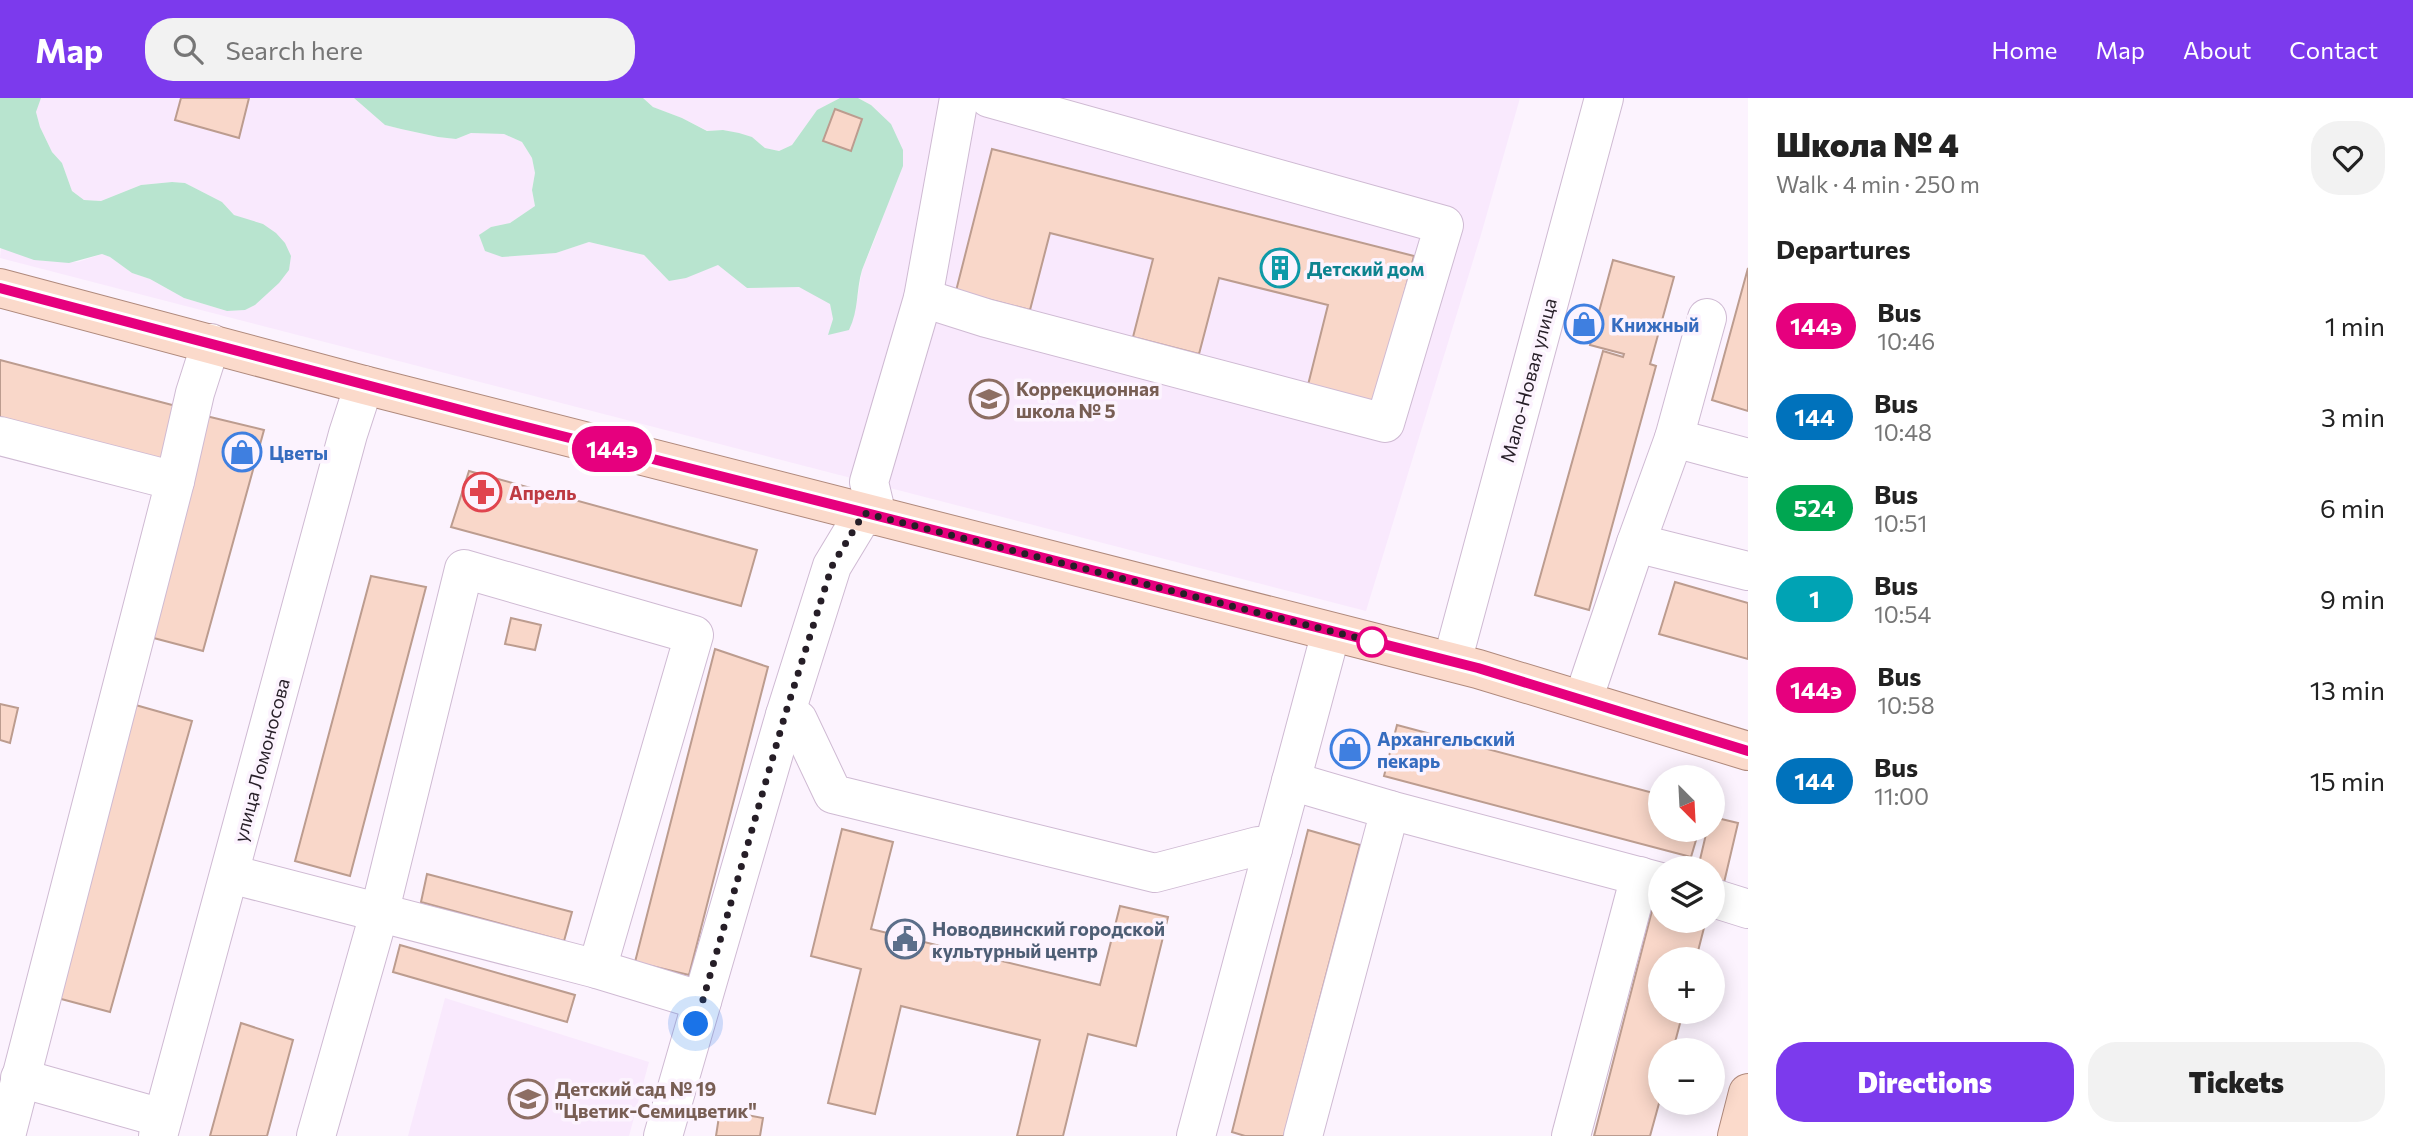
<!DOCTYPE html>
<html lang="en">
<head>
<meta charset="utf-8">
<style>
	body { margin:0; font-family:Commissioner,sans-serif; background:#f2f2f2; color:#222; height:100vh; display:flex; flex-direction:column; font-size:26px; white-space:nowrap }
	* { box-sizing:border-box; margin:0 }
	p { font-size:23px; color:#767676 }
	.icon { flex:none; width:38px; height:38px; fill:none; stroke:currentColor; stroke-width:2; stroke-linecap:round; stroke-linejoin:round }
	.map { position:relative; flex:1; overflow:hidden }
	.details { display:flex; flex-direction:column; background:#fff; width:665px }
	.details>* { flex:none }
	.badge { padding:0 14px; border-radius:23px; font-size:24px; line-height:46px }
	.needle { width:46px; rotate:156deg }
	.tools { position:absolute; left:1648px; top:667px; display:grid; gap:14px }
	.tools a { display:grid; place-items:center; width:77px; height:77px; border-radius:50%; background:#fff; box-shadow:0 4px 18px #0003; font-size:35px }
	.you { position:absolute; width:35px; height:35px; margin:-18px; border:5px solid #fff; border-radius:50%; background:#1a73e8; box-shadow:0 0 0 10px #1a73e833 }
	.map>.badge { position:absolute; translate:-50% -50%; box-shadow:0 0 0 4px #fff }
	h2 { padding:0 28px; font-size:26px; line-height:63px }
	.round { display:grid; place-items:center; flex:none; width:74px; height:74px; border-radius:28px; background:#f2f2f2 }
	.summary { display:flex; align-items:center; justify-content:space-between; height:119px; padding:0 28px }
	h1 { font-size:33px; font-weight:800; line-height:52px }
	.cta { display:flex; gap:14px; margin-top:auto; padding:14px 28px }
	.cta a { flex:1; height:80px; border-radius:28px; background:#7c3aed; color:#fff; font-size:28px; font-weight:800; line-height:80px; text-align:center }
	.cta a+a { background:#f2f2f2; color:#222 }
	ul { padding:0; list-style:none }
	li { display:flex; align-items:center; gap:21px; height:91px; padding:0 28px }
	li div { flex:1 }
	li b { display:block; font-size:26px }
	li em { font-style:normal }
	li .badge { min-width:77px; font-weight:700; text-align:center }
	header { display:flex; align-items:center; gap:42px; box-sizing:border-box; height:98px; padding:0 35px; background:#7c3aed; color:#fff }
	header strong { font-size:33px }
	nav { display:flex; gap:38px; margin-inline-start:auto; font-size:24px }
	.search { width:490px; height:63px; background:#f2f2f2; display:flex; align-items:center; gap:18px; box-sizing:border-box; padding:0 24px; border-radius:28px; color:#767676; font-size:26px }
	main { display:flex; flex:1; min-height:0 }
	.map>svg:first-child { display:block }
	.built { fill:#f9e9fd }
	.green { fill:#b8e4cf }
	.building { fill:#f9d7c9; stroke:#bc9c8f; stroke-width:2 }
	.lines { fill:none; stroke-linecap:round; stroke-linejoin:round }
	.minor-casing { stroke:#cfbad3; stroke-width:40 }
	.major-casing { stroke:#af897c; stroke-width:40 }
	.minor { stroke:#fff; stroke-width:38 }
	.major { stroke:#fbdacb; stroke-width:38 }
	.line-casing { stroke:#fff; stroke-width:16 }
	.line { stroke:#e6007e; stroke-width:10 }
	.walk { stroke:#261e27; stroke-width:7; stroke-dasharray:0 12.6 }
	.stop-dot { fill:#fff; stroke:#e6007e; stroke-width:3.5 }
	.labels { text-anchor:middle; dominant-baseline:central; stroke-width:7; stroke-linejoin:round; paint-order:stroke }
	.culture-label { font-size:19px; font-weight:bold; fill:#0d838f; stroke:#fcf3fe; text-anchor:start }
	.shop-label { font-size:19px; font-weight:bold; fill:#366cbe; stroke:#fcf3fe; text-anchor:start }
	.street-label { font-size:19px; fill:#261e27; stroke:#fcf3fe }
	.education-label { font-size:19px; font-weight:bold; fill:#785e54; stroke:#fcf3fe; text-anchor:start }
	.health-label { font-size:19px; font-weight:bold; fill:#be3a42; stroke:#fcf3fe; text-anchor:start }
	.service-label { font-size:19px; font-weight:bold; fill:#4e5e75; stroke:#fcf3fe; text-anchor:start }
</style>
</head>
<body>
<header>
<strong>Map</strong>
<div class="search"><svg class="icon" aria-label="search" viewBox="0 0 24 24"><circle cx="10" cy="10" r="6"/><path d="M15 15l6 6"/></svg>Search here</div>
<nav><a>Home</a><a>Map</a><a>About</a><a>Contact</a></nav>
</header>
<main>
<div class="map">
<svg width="1748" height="1038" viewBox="0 0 1748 1038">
	<rect width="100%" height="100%" fill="#fcf3fe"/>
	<g class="built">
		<path d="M41,0H354L385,27L401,31L438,39L456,41L471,35L504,36L522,44L532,60L535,75L532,92L535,108L510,125L491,129L502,159L556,155L589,144L644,157L669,183L718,167L747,190L799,189L815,196L830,205L833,221L829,237L857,203L862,172L875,141L890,97L871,7L858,0H1520L1480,140L1366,513L0,160L1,150L43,163L78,164L102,156L110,159L132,175L150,181L184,200L227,213L245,212L255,207L266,196L247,122L234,117L222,104L185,85L172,84L141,87L101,103L84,102L72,93L62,65L52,54L40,29L36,14Z"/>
		<path d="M643,0H840L817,12L792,47L779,53L765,50L752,39L723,32L708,33L682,20L653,9Z"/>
		<path d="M445,900L649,964L629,1038H408Z"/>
	</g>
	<g class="green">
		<path d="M0,0H41L36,14L40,29L52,54L62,65L72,93L84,102L101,103L141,87L172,84L185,85L222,104L234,117L263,126L276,135L285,145L291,158L289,172L279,185L255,207L245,212L227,213L184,200L150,181L132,175L110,159L102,156L69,165L34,162L0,150Z"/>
		<path d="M354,0H643L653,9L682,20L707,33L723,32L739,35L752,39L765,50L779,53L792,47L817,12L840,0H858L871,7L891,26L903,52V68L862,172C856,192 859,212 849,232L828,237L833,221L830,206L799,189L747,190L718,167L686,180L669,183L644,157L589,144L556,155L502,159L485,153L479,137L491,129L510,125L535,108L532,92L535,75L532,60L522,44L504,36L471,35L456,41L438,39L401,31L385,27Z"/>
	</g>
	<g class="building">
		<path d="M181,0H249L239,40L175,22Z"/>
		<path d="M835,11L862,21L851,53L823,43Z"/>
		<path d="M992,51L1414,158L1376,305L1308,287L1328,207L1219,180L1199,256L1133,239L1153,161L1050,135L1030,212L956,193Z"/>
		<path d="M1613,162L1674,179L1650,266L1656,268L1589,512L1535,497L1603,253L1623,259L1624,256L1590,247Z"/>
		<path d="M1748,170V313L1712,302Z"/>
		<path d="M0,262L176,308L161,363L0,320Z"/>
		<path d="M206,318L264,332L203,553L146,538Z"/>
		<path d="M469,373L757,452L741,508L451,429Z"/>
		<path d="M371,478L426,489L350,778L295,763Z"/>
		<path d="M1675,484L1748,505V561L1659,536Z"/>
		<path d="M511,520L541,527L535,552L505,546Z"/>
		<path d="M715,551L768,569L689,877L635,864Z"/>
		<path d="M0,606L18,610L10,645L0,642Z"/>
		<path d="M132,606L192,623L110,914L50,898Z"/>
		<path d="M1397,627L1661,697V732H1699L1691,759L1384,678Z"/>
		<path d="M1341,636L1366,644L1359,666L1334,658Z"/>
		<path d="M1713,719L1738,725L1723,789L1713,786V770H1698L1707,732H1713Z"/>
		<path d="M842,731L893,744L871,831L1100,887L1120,808L1168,819L1136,948L1088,936L1063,1038H1017L1040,942L901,908L875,1016L828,1005L861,871L811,858Z"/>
		<path d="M1308,732L1360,747L1284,1038H1245L1232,1034Z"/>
		<path d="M427,776L572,814L564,843L421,804Z"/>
		<path d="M1654,805L1661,807V822H1706L1696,861H1661V914H1683L1673,952H1661V998L1650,1038H1594Z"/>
		<path d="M400,847L575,897L567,924L393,874Z"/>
		<path d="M241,925L293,942L267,1038H210Z"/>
		<path d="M720,1012L763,1020L760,1038H716Z"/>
	</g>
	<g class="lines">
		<defs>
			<g id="minor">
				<path d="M923,200L986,220L1385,325L1444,127L989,0"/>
				<path d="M0,338L175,383"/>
				<path d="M1674,340L1748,360"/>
				<path d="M877,418L869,384L923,200L959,0"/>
				<path d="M1636,445L1674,340L1707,220"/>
				<path d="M1452,564L1604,0"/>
				<path d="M1583,602L1636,445L1748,473"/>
				<path d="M785,617L798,622L833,696L1155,775L1258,748L1273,751"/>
				<path d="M1291,683L1390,712L1303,1038"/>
				<path d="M1390,712L1661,784"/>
				<path d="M230,776L597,871L702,903"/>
				<path d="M1713,800L1748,811"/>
				<path d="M20,980L162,1020"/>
				<path d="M6,1038L175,383L195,295L211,245"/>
				<path d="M158,1038L348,336L364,287"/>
				<path d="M316,1038L379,816L464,471L694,537L597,871"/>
				<path d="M663,1038L785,617L832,468L864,415"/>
				<path d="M1196,1038L1331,534"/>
				<path d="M1571,1038L1640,778"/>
			</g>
			<g id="major">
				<path d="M0,190L364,287L1478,571L1748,653"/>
				<path d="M1737,1038L1748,995"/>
			</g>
		</defs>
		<use href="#minor" class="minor-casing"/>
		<use href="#major" class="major-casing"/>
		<use href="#minor" class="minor"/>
		<use href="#major" class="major"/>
	</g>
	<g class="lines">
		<defs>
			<path id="line" d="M0,190L495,321L1478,570L1748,653"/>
		</defs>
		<use href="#line" class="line-casing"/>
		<use href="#line" class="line"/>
		<path class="walk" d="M696,926L785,617L832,468L864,415L1378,545L1372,544"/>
	</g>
	<defs>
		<symbol id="building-ring" viewBox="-11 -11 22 22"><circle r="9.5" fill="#fcf3fe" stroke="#0f9aa8" stroke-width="1.5"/><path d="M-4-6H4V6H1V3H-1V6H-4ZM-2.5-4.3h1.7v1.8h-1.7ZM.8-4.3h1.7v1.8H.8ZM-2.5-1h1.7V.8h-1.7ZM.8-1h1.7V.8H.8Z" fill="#0f9aa8"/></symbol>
		<symbol id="shop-ring" viewBox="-11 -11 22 22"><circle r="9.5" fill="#fcf3fe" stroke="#3f7fe0" stroke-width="1.5"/><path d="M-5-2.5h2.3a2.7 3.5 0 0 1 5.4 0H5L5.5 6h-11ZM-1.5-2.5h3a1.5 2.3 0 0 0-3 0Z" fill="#3f7fe0"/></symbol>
		<symbol id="school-ring" viewBox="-11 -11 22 22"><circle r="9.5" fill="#fcf3fe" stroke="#8d6e63" stroke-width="1.5"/><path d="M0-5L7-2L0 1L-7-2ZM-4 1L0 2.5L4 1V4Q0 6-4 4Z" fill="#8d6e63"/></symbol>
		<symbol id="pharmacy-ring" viewBox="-11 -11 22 22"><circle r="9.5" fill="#fcf3fe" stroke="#e0444e" stroke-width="1.5"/><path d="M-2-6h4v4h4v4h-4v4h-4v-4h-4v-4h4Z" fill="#e0444e"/></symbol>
		<symbol id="civic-ring" viewBox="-11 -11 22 22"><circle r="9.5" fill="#fcf3fe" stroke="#5c6f8a" stroke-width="1.5"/><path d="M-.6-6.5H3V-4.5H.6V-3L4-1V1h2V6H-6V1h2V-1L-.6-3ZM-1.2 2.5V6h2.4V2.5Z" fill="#5c6f8a"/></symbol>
	</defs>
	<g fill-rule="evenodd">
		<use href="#building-ring" x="1258" y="148" width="44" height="44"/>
		<use href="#shop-ring" x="1562" y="204" width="44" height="44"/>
		<use href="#school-ring" x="967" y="279" width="44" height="44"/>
		<use href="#shop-ring" x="220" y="332" width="44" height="44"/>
		<use href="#pharmacy-ring" x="460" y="372" width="44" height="44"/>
		<use href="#shop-ring" x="1328" y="629" width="44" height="44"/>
		<use href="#civic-ring" x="883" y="819" width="44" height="44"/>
		<use href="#school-ring" x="506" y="979" width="44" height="44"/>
	</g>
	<circle class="stop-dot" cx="1372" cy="544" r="14"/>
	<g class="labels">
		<g class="culture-label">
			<text x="1307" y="170">Детский дом</text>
		</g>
		<g class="shop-label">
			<text x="1611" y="226">Книжный</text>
			<text x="269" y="354">Цветы</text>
			<text x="1377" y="640">Архангельский<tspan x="1377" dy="22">пекарь</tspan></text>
		</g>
		<g class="street-label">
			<text transform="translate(1528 282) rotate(-75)">Мало-Новая улица</text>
			<text transform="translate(261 662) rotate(-75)">улица Ломоносова</text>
		</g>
		<g class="education-label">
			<text x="1016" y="290">Коррекционная<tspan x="1016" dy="22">школа № 5</tspan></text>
			<text x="555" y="990">Детский сад № 19<tspan x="555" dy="22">"Цветик-Семицветик"</tspan></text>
		</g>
		<g class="health-label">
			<text x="509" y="394">Апрель</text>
		</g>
		<g class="service-label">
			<text x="932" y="830">Новодвинский городской<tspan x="932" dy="22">культурный центр</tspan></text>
		</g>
	</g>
</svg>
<div class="tools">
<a><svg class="needle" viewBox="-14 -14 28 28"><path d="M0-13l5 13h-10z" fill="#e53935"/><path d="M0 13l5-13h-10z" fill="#767676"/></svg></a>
<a><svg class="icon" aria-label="layers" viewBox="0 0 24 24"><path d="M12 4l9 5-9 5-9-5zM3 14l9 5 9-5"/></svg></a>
<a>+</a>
<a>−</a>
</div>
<div class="you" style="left:696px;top:926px"></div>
<b class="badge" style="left:612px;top:351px;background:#e6007e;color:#fff">144э</b>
</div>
<section class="details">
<div class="summary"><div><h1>Школа № 4</h1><p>Walk · 4 min · 250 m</p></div><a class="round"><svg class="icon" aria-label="heart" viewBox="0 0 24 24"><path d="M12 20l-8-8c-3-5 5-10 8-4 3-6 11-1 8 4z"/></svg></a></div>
<h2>Departures</h2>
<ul>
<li><span class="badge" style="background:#e6007e;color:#fff">144э</span><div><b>Bus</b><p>10:46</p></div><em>1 min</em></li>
<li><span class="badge" style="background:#0072bc;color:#fff">144</span><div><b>Bus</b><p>10:48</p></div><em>3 min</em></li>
<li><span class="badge" style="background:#00a651;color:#fff">524</span><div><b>Bus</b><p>10:51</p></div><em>6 min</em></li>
<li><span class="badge" style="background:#00a3b4;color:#fff">1</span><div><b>Bus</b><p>10:54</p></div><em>9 min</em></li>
<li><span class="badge" style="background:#e6007e;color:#fff">144э</span><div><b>Bus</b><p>10:58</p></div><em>13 min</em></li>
<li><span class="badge" style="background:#0072bc;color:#fff">144</span><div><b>Bus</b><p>11:00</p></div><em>15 min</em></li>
</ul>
<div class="cta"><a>Directions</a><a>Tickets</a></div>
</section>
</main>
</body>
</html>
